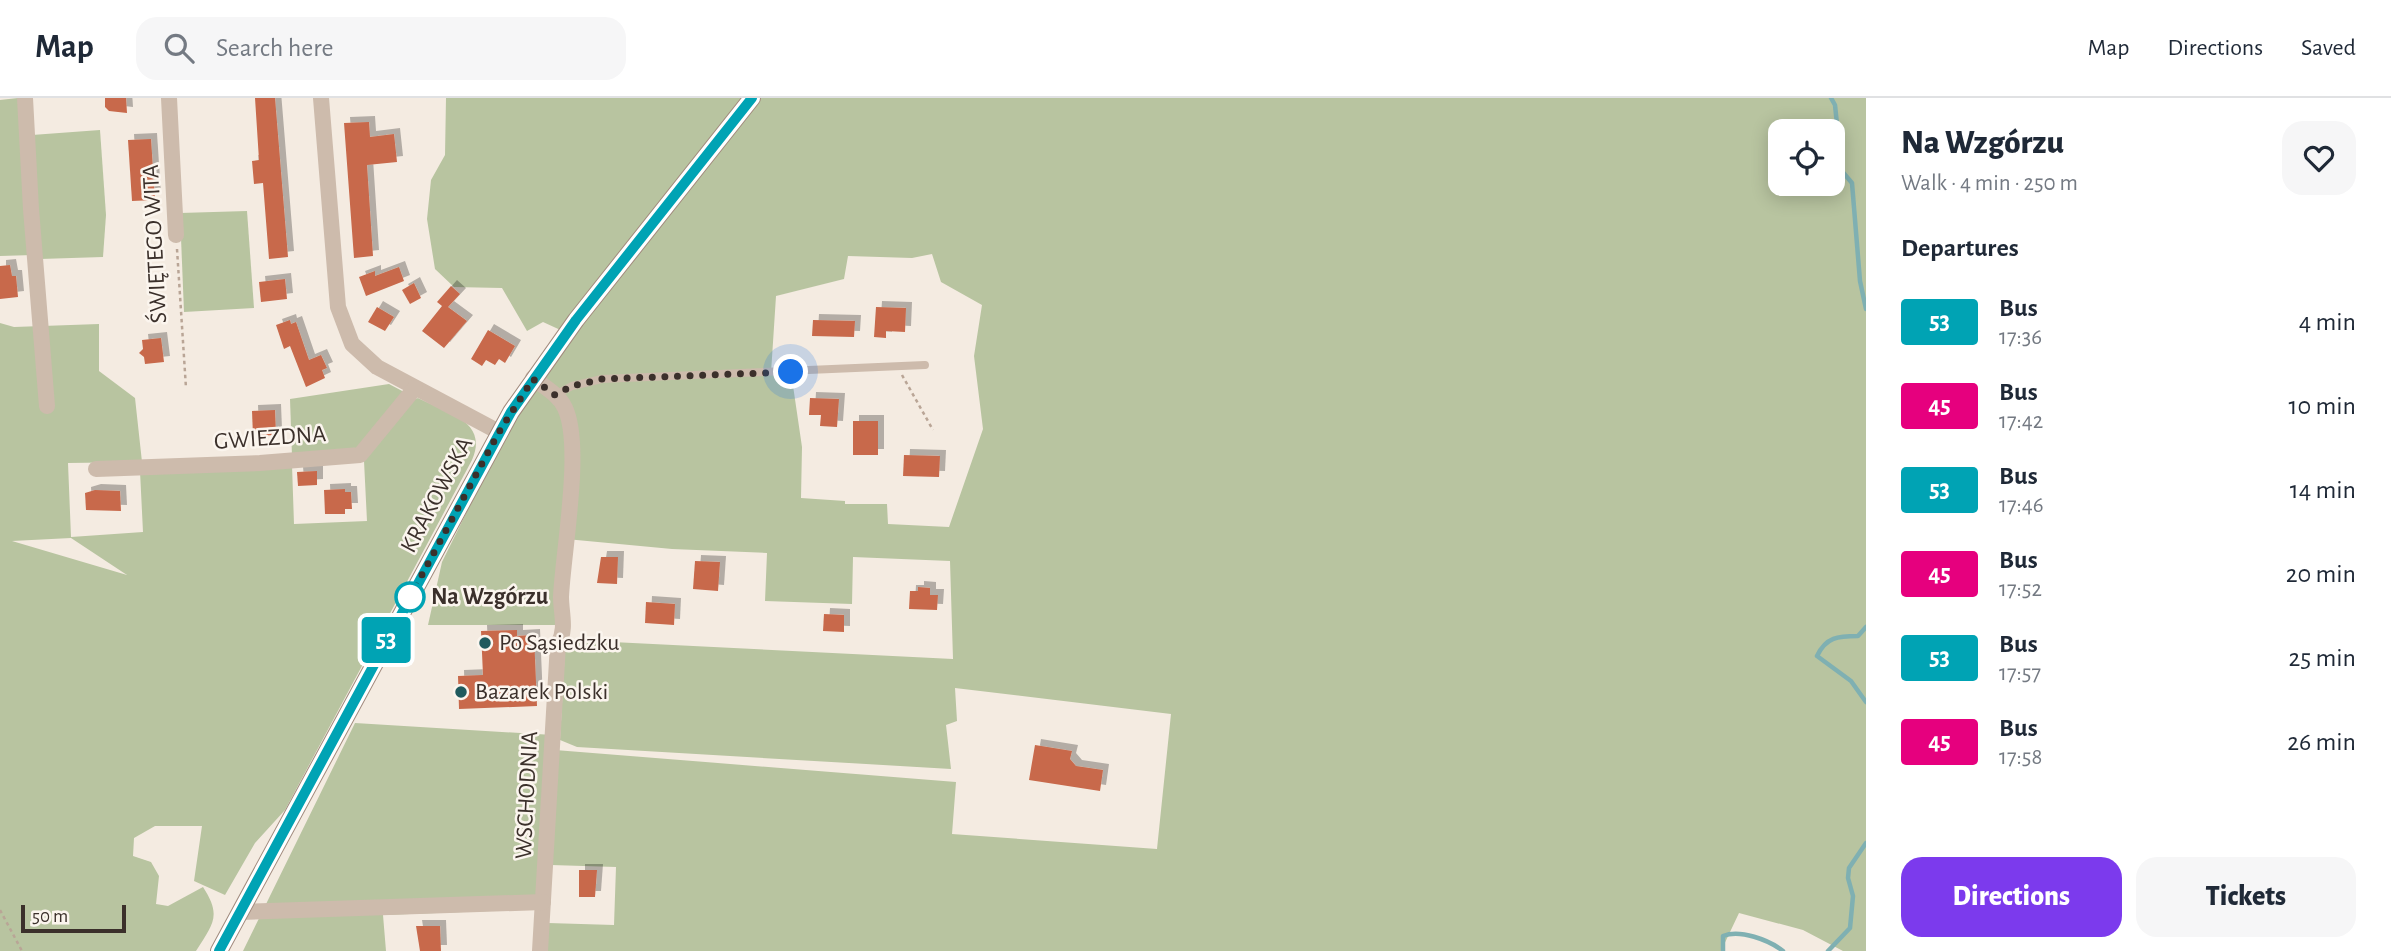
<!DOCTYPE html>
<html lang="en">
<head>
<meta charset="utf-8">
<style>
	body { margin:0; font-family:"Alegreya Sans",sans-serif; background:#f6f6f7; color:#1f2937; height:100vh; display:flex; flex-direction:column; font-size:26px; white-space:nowrap }
	* { box-sizing:border-box; margin:0 }
	p { font-size:23px; color:#747a83 }
	.icon { flex:none; width:38px; height:38px; fill:none; stroke:currentColor; stroke-width:2; stroke-linecap:round; stroke-linejoin:round }
	.map { position:relative; flex:1; overflow:hidden }
	.side { display:flex; flex-direction:column; background:#fff; width:525px }
	.side>* { flex:none }
	.badge { padding:0 14px; border-radius:5px; font-size:24px; line-height:46px }
	.buttons { position:absolute; left:1768px; top:21px; display:grid; gap:14px }
	.buttons a { display:grid; place-items:center; width:77px; height:77px; border-radius:14px; background:#fff; box-shadow:0 4px 18px #0003; font-size:35px }
	.scale { position:absolute; left:21px; bottom:18px; width:105px; box-sizing:border-box; padding-left:7px; border:4px solid #3b302b; border-top:0; font-size:19px; line-height:24px; white-space:nowrap; color:#3b302b; -webkit-text-stroke:5px #fbf5ee; paint-order:stroke }
	.you { position:absolute; width:35px; height:35px; margin:-18px; border:5px solid #fff; border-radius:50%; background:#1a73e8; box-shadow:0 0 0 10px #1a73e833 }
	.map>.badge { position:absolute; translate:-50% -50%; box-shadow:0 0 0 4px #fff }
	h2 { padding:0 35px; font-size:26px; line-height:63px }
	.round { display:grid; place-items:center; flex:none; width:74px; height:74px; border-radius:21px; background:#f6f6f7 }
	.head { display:flex; align-items:center; justify-content:space-between; height:119px; padding:0 35px }
	h1 { font-size:33px; font-weight:800; line-height:52px }
	.cta { display:flex; gap:14px; margin-top:auto; padding:14px 35px }
	.cta a { flex:1; height:80px; border-radius:21px; background:#7c3aed; color:#fff; font-size:28px; font-weight:800; line-height:80px; text-align:center }
	.cta a+a { background:#f6f6f7; color:#1f2937 }
	ul { padding:0; list-style:none }
	li { display:flex; align-items:center; gap:21px; height:84px; padding:0 35px }
	li div { flex:1 }
	li b { display:block; font-size:26px }
	li em { font-style:normal }
	li .badge { min-width:77px; font-weight:700; text-align:center }
	header { display:flex; align-items:center; gap:42px; box-sizing:border-box; height:98px; padding:0 35px; background:#fff; border-bottom:2px solid #e0e1e3 }
	header strong { font-size:33px }
	nav { display:flex; gap:38px; margin-inline-start:auto; font-size:24px }
	.search { width:490px; height:63px; background:#f6f6f7; display:flex; align-items:center; gap:18px; box-sizing:border-box; padding:0 24px; border-radius:21px; color:#747a83; font-size:26px }
	main { display:flex; flex:1; min-height:0 }
	.map>svg:first-child { display:block }
	.green { fill:#b8c4a0; fill-rule:evenodd }
	.lines { fill:none; stroke-linecap:round; stroke-linejoin:round }
	.stream { stroke:#7fb0b2; stroke-width:4.5 }
	.building { fill:#c8694b; filter:url(#shadow) }
	.path { stroke:#b9a596; stroke-width:2.5; stroke-dasharray:3.5 3.5; stroke-linecap:butt }
	.service { stroke:#cdbbac; stroke-width:8 }
	.minor { stroke:#cdbbac; stroke-width:16 }
	.secondary { stroke:#a18a7d; stroke-width:18 }
	.line-casing { stroke:#fff; stroke-width:16 }
	.line { stroke:#00a3b4; stroke-width:10 }
	.walk { stroke:#3b302b; stroke-width:7; stroke-dasharray:0 12.6 }
	.stop-dot { fill:#fff; stroke:#00a3b4; stroke-width:3.5 }
	.poi-dot { fill:#1f5a5e; stroke:#fbf5ee; stroke-width:2.5 }
	.labels { text-anchor:middle; dominant-baseline:central; stroke-width:5; stroke-linejoin:round; paint-order:stroke }
	.street-label { font-size:24px; fill:#3b302b; stroke:#fbf5ee }
	.stop-label { font-size:24px; font-weight:bold; fill:#3b302b; stroke:#fbf5ee; text-anchor:start }
	.poi-label { font-size:24px; fill:#3b302b; stroke:#fbf5ee; text-anchor:start }
</style>
</head>
<body>
<header>
<strong>Map</strong>
<div class="search"><svg class="icon" aria-label="search" viewBox="0 0 24 24"><circle cx="10" cy="10" r="6"/><path d="M15 15l6 6"/></svg>Search here</div>
<nav><a>Map</a><a>Directions</a><a>Saved</a></nav>
</header>
<main>
<div class="map">
<svg width="1866" height="853" viewBox="0 0 1866 853">
	<defs>
		<filter id="shadow"><feDropShadow dx="6" dy="-6" stdDeviation="0" flood-color="#0004"/></filter>
	</defs>
	<rect width="100%" height="100%" fill="#f4ebe1"/>
	<g class="green">
		<path d="M18,0L33,157L0,158V2Z"/>
		<path d="M446,0H1866V853H1843L1803,832L1739,815L1721,853H545L548,825L614,827L616,769L551,767L540,811L383,817L386,853H243L355,625L553,637L555,652L956,684L952,736L1157,751L1171,616L955,590L957,623L946,627L951,671L577,649L560,642L565,551L572,542L953,561L950,463L853,459L852,506L765,503L767,455L672,451L566,441L564,442L555,527H428L442,464L533,280L567,235L543,224L527,233L502,190L454,189L435,171L427,121L431,82L445,57ZM1780,33H1832V86H1780ZM932,156L941,184L982,207L974,258L983,331L949,429L888,426L887,406H845V403L801,400L802,349L791,274L771,275L776,198L844,181L848,158L912,160Z"/>
		<path d="M100,32L106,117L103,159L40,161L32,37Z"/>
		<path d="M247,113L254,210L184,214L180,115Z"/>
		<path d="M0,225L14,229L99,226V273L135,300L142,364L68,365L71,439L143,434L140,373L292,367L294,426L367,423L364,363L413,302L418,300C447,315 489,323 472,362L285,712L255,745L225,797L194,783L202,728H155L134,740L133,758L151,764L159,778L156,806L168,808L203,789C222,818 213,826 196,853H0ZM71,440L127,477L12,443Z"/>
		<path d="M389,286L406,295L361,351L292,358L290,301Z"/>
	</g>
	<g class="lines">
		<g class="stream">
			<path d="M1831,0L1835,7L1838,36L1832,38"/>
			<path d="M1832,69L1841,72L1852,85L1860,183L1866,211"/>
			<path d="M1866,529L1858,538C1838,538 1826,539 1817,558L1851,583L1866,604"/>
			<path d="M1723,853V838C1740,831 1769,842 1783,853"/>
			<path d="M1828,853L1850,830L1853,798L1848,780L1849,770L1866,745"/>
		</g>
	</g>
	<g class="building">
		<path d="M105,0H126L127,15L109,13L105,9Z"/>
		<path d="M255,0H275L288,159L269,161L263,85L254,86L252,63L259,62Z"/>
		<path d="M369,24L370,39L394,36L397,64L367,67L373,158L354,160L344,25Z"/>
		<path d="M151,41L155,102L132,103L128,42Z"/>
		<path d="M10,167L12,178H16L18,199L0,201V168Z"/>
		<path d="M399,169L404,183L366,198L359,179L375,173V178Z"/>
		<path d="M285,181L287,201L261,204L259,184Z"/>
		<path d="M414,185L421,200L410,206L402,192Z"/>
		<path d="M451,188L460,196L448,209L467,223L444,250L422,233L442,208L437,204Z"/>
		<path d="M377,209L394,219L385,233L368,224Z"/>
		<path d="M876,209L906,210L905,234L886,233V240L874,239Z"/>
		<path d="M290,222L291,226L296,224L309,262L321,257L327,270L322,272L325,280L306,289L290,248L284,251L276,227Z"/>
		<path d="M813,222L855,223L854,239L812,238Z"/>
		<path d="M488,232L515,248L505,265L499,261L495,267L486,262L482,268L471,261Z"/>
		<path d="M161,240L164,264L145,266L144,259L139,255L143,251L142,242Z"/>
		<path d="M810,300L839,301L837,329L820,328L821,317H809Z"/>
		<path d="M275,312L276,337L253,338L252,313Z"/>
		<rect x="853" y="323" width="25" height="34"/>
		<path d="M904,357L940,358L939,379L903,378Z"/>
		<path d="M317,373V387L298,388L297,374Z"/>
		<path d="M345,391V394H351L352,411H345V416H325L324,392Z"/>
		<path d="M95,392L120,393L121,413L86,412L85,395Z"/>
		<path d="M601,459H618L617,486L597,485Z"/>
		<path d="M695,463L720,464L718,493L693,491Z"/>
		<path d="M918,489L930,490V497H938L937,512L909,511L910,493H918Z"/>
		<path d="M646,504L675,506L674,527L645,525Z"/>
		<path d="M824,516L844,517V534L823,533Z"/>
		<path d="M517,532V538L534,537L537,608L459,611L458,578L483,577L481,533Z"/>
		<path d="M1035,647L1072,653L1070,661L1076,668L1103,672L1100,693L1029,682Z"/>
		<path d="M579,772H597L595,799H579Z"/>
		<path d="M416,828H440L441,853H420Z"/>
	</g>
	<g class="lines">
		<g class="path">
			<path d="M177,151L186,290"/>
			<path d="M902,277L933,332"/>
			<path d="M0,812L22,853"/>
		</g>
		<path class="service" d="M555,297L572,288L602,281L925,267"/>
		<g class="minor">
			<path d="M25,0L31,111L47,308"/>
			<path d="M169,0L176,137"/>
			<path d="M321,0L338,209L352,246L377,269L499,334"/>
			<path d="M533,280C545,289 559,297 565,310C583,348 563,454 561,499C561,515 567,531 558,546L540,853"/>
			<path d="M96,371L260,365L360,357L415,290"/>
			<path d="M240,814L543,804"/>
		</g>
		<path class="secondary" d="M219,853L511,314L576,222L752,0"/>
	</g>
	<g class="lines">
		<defs>
			<path id="line" d="M219,853L511,314L576,222L752,0"/>
		</defs>
		<use href="#line" class="line-casing"/>
		<use href="#line" class="line"/>
		<path class="walk" d="M410,499L499,334L533,281L555,297L572,288L602,281L791,274"/>
	</g>
	<circle class="stop-dot" cx="410" cy="499" r="14"/>
	<g class="poi-dot">
		<circle cx="485" cy="545" r="7"/>
		<circle cx="461" cy="594" r="7"/>
	</g>
	<g class="labels">
		<g class="street-label">
			<text transform="translate(155 146) rotate(-93)">ŚWIĘTEGO WITA</text>
			<text transform="translate(270 340) rotate(-4)">GWIEZDNA</text>
			<text transform="translate(437 397) rotate(-62)">KRAKOWSKA</text>
			<text transform="translate(527 697) rotate(-87)">WSCHODNIA</text>
		</g>
		<g class="stop-label">
			<text x="431" y="499">Na Wzgórzu</text>
		</g>
		<g class="poi-label">
			<text x="499" y="545">Po Sąsiedzku</text>
			<text x="475" y="594">Bazarek Polski</text>
		</g>
	</g>
</svg>
<div class="buttons">
<a><svg class="icon" aria-label="locate" viewBox="0 0 24 24"><circle cx="12" cy="12" r="6"/><path d="M12 2v4M12 18v4M2 12h4M18 12h4"/></svg></a>
</div>
<div class="scale">50 m</div>
<div class="you" style="left:791px;top:274px"></div>
<b class="badge" style="left:386px;top:542px;background:#00a3b4;color:#fff">53</b>
</div>
<section class="side">
<div class="head"><div><h1>Na Wzgórzu</h1><p>Walk · 4 min · 250 m</p></div><a class="round"><svg class="icon" aria-label="heart" viewBox="0 0 24 24"><path d="M12 20l-8-8c-3-5 5-10 8-4 3-6 11-1 8 4z"/></svg></a></div>
<h2>Departures</h2>
<ul>
<li><span class="badge" style="background:#00a3b4;color:#fff">53</span><div><b>Bus</b><p>17:36</p></div><em>4 min</em></li>
<li><span class="badge" style="background:#e6007e;color:#fff">45</span><div><b>Bus</b><p>17:42</p></div><em>10 min</em></li>
<li><span class="badge" style="background:#00a3b4;color:#fff">53</span><div><b>Bus</b><p>17:46</p></div><em>14 min</em></li>
<li><span class="badge" style="background:#e6007e;color:#fff">45</span><div><b>Bus</b><p>17:52</p></div><em>20 min</em></li>
<li><span class="badge" style="background:#00a3b4;color:#fff">53</span><div><b>Bus</b><p>17:57</p></div><em>25 min</em></li>
<li><span class="badge" style="background:#e6007e;color:#fff">45</span><div><b>Bus</b><p>17:58</p></div><em>26 min</em></li>
</ul>
<div class="cta"><a>Directions</a><a>Tickets</a></div>
</section>
</main>
</body>
</html>
